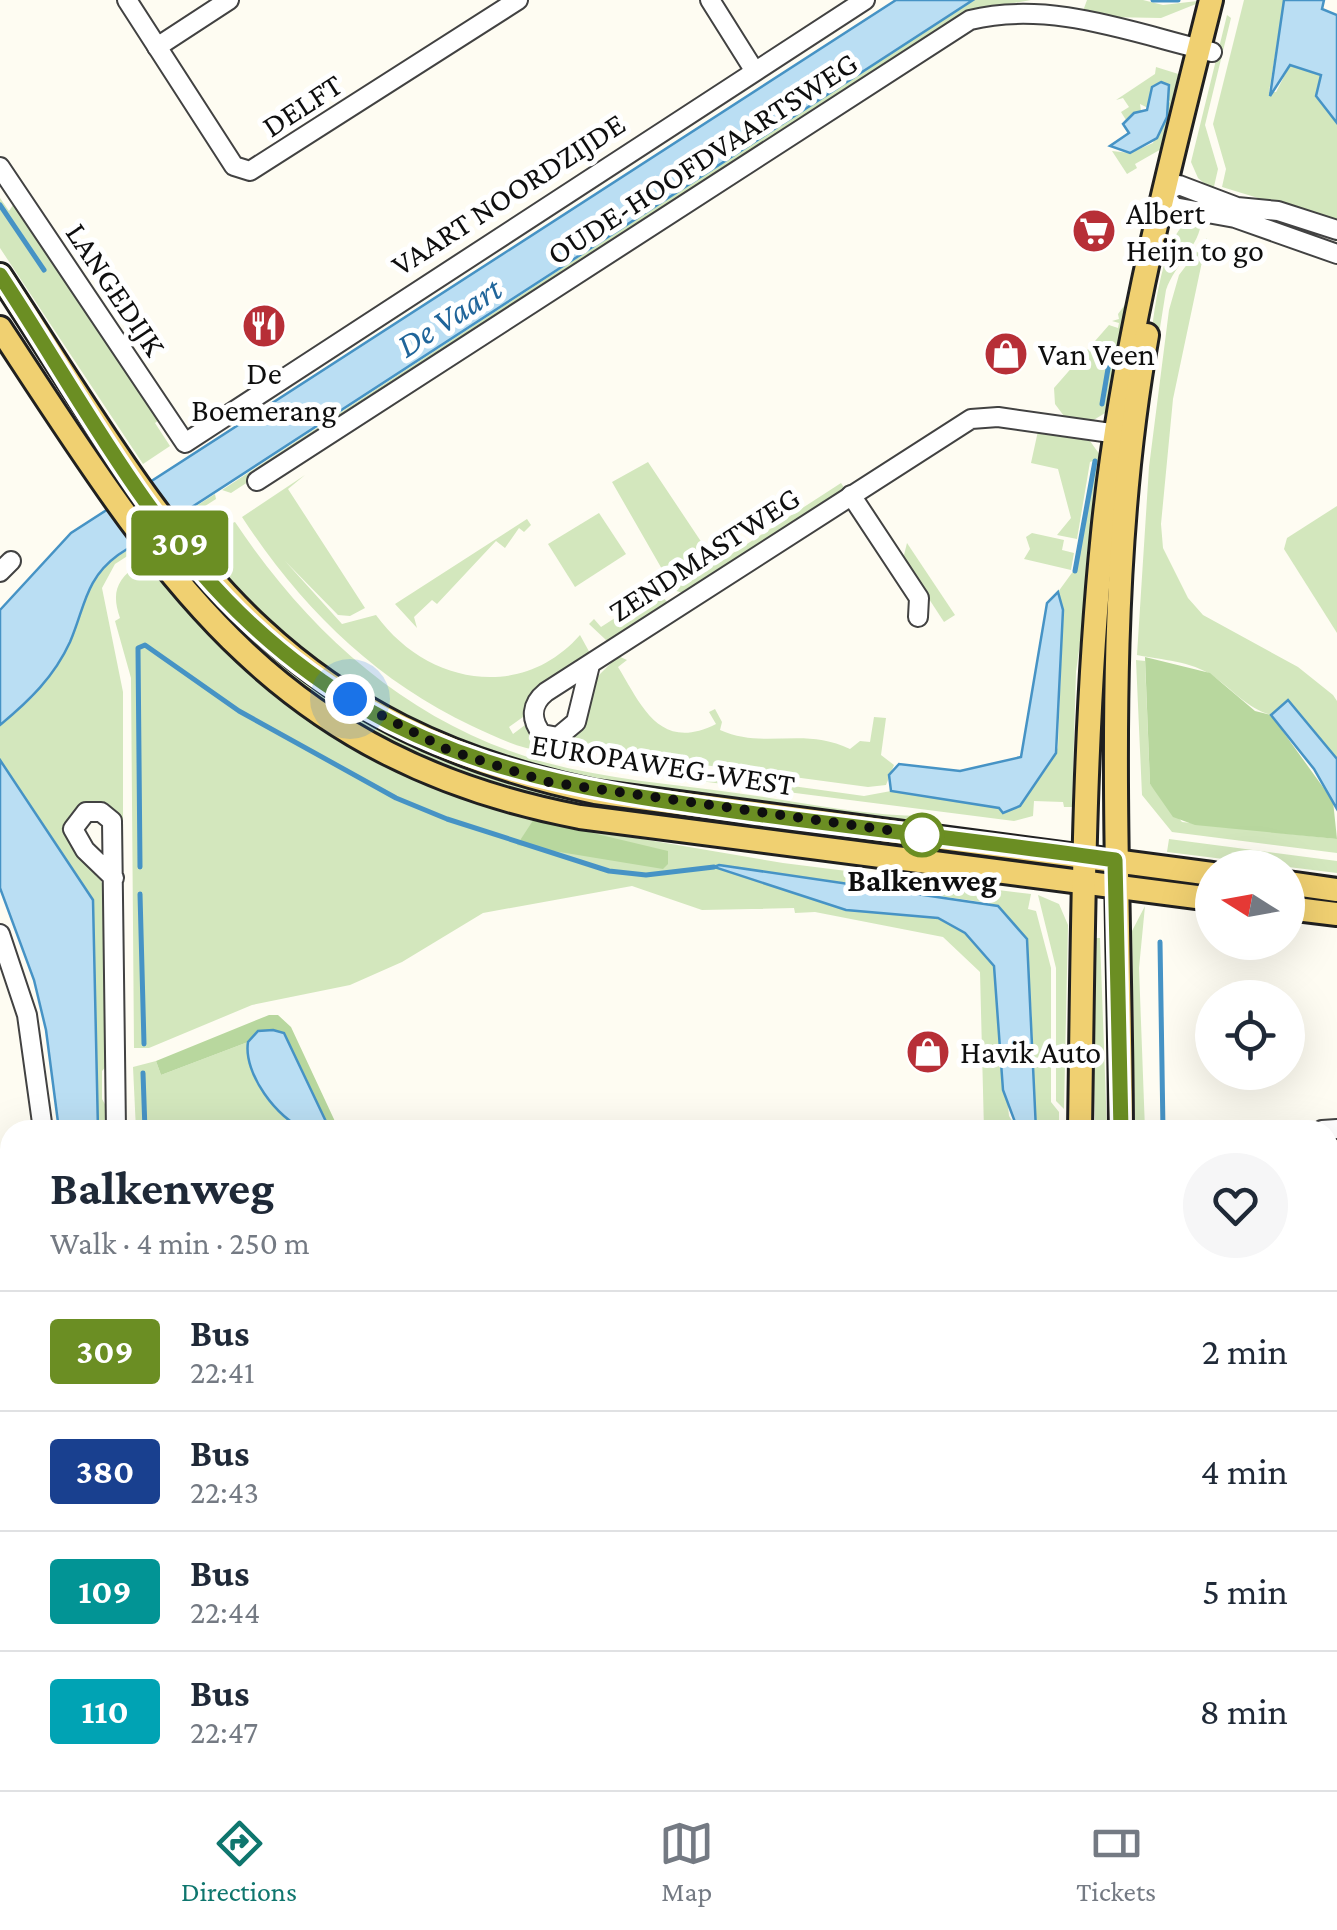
<!DOCTYPE html>
<html lang="en">
<head>
<meta charset="utf-8">
<style>
	body { margin:0; font-family:"Crimson Pro",serif; background:#f6f6f7; color:#1f2937; height:100vh; display:flex; flex-direction:column; font-size:38px; white-space:nowrap }
	* { box-sizing:border-box; margin:0 }
	p { font-size:32px; color:#747a83 }
	.icon { flex:none; width:55px; height:55px; fill:none; stroke:currentColor; stroke-width:2; stroke-linecap:round; stroke-linejoin:round }
	.map { position:relative; flex:1; overflow:hidden }
	.sheet { position:absolute; left:0px; top:1120px; width:1338px; height:670px; display:flex; flex-direction:column; background:#fff; border-radius:30px 30px 0 0; box-shadow:0 10px 40px #0002 }
	.sheet>* { flex:none }
	.badge { padding:0 20px; border-radius:8px; font-size:35px; line-height:65px }
	.needle { width:65px; rotate:281deg }
	.controls { position:absolute; left:1195px; top:850px; display:grid; gap:20px }
	.controls a { display:grid; place-items:center; width:110px; height:110px; border-radius:50%; background:#fff; box-shadow:0 10px 40px #0002; font-size:50px }
	.you { position:absolute; width:50px; height:50px; margin:-25px; border:8px solid #fff; border-radius:50%; background:#1a73e8; box-shadow:0 0 0 15px #1a73e833 }
	.map>.badge { position:absolute; translate:-50% -50%; box-shadow:0 0 0 5px #fff }
	.round { display:grid; place-items:center; flex:none; width:105px; height:105px; border-radius:52px; background:#f6f6f7 }
	.headline { display:flex; align-items:center; justify-content:space-between; height:170px; padding:0 50px }
	h1 { font-size:48px; font-weight:700; line-height:75px }
	ul { padding:0; list-style:none }
	li { display:flex; align-items:center; gap:30px; height:120px; padding:0 50px; border-top:2px solid #e0e1e3 }
	li div { flex:1 }
	li b { display:block; font-size:38px }
	li em { font-style:normal }
	li .badge { min-width:110px; font-weight:700; text-align:center }
	.menu { display:flex; justify-content:space-around; align-items:center; height:140px; border-top:2px solid #e0e1e3; background:#fff; font-size:28px; color:#747a83 }
	.menu a { display:grid; justify-items:center; gap:5px }
	.menu .active { color:#0f766e }
	.map>svg:first-child { display:block }
	.green { fill:#d3e7bd }
	.forest { fill:#b8d79e }
	.water { fill:#badef3; stroke:#4693c5; stroke-width:2.5 }
	.lines { fill:none; stroke-linecap:round; stroke-linejoin:round }
	.stream { stroke:#4693c5; stroke-width:5 }
	.minor-casing { stroke:#424242; stroke-width:22 }
	.major-casing { stroke:#202020; stroke-width:28 }
	.highway-casing { stroke:#202020; stroke-width:32 }
	.minor { stroke:#fff; stroke-width:18 }
	.major { stroke:#f0d071; stroke-width:22 }
	.highway { stroke:#eba164; stroke-width:28 }
	.line-casing { stroke:#fff; stroke-width:22 }
	.line { stroke:#6b8e23; stroke-width:15 }
	.walk { stroke:#0f0f0f; stroke-width:10; stroke-dasharray:0 18 }
	.stop-dot { fill:#fff; stroke:#6b8e23; stroke-width:5 }
	.labels { text-anchor:middle; dominant-baseline:central; stroke-width:10; stroke-linejoin:round; paint-order:stroke }
	.street-label { font-size:32px; fill:#0f0f0f; stroke:#fff }
	.poi-label { font-size:32px; fill:#0f0f0f; stroke:#fff; text-anchor:start }
	.stop-label { font-size:32px; font-weight:bold; fill:#0f0f0f; stroke:#fff }
	.water-label { font-size:35px; font-style:italic; fill:#20659a; stroke:#fff }
</style>
</head>
<body>
<div class="map">
<svg width="1337" height="1790" viewBox="0 0 1337 1790">
	<rect width="100%" height="100%" fill="#fefcf2"/>
	<g class="green">
		<path d="M973,0H1031L987,8L954,23L231,493L222,490Z"/>
		<path d="M1087,0H1143L1163,5L1206,0L1161,18L1107,17L1083,11Z"/>
		<path d="M1244,0H1284L1269,92H1276L1290,65L1321,75L1316,97L1337,123V222L1222,187L1226,169L1213,124Z"/>
		<path d="M1227,15L1231,18L1205,125L1218,169L1213,191L1198,178L1191,162Z"/>
		<path d="M1156,67L1188,77L1170,144L1135,164L1137,168L1127,174L1112,151L1130,153L1153,143L1170,101L1152,87L1148,108L1140,104L1141,111L1126,120L1121,112L1129,107L1123,98L1116,100L1155,74Z"/>
		<path d="M0,198L9,211L15,202L159,420L155,423L170,446L143,464L0,248Z"/>
		<path d="M1201,219C1202,244 1174,265 1166,290L1143,435C1147,384 1151,261 1183,225Z"/>
		<path d="M1207,238L1173,399L1161,524L1163,548L1188,598L1203,615L1298,667L1333,695L1337,701V759L1289,701L1271,715C1247,708 1233,690 1213,676C1191,661 1162,660 1137,655L1149,467L1169,310L1179,275Z"/>
		<path d="M1127,302L1134,303L1110,410L1092,421L1064,416L1055,404L1054,388L1109,325L1118,328L1119,323L1112,321L1119,319L1118,314Z"/>
		<path d="M1038,431L1090,441L1105,462L1076,672L1072,807H1064L1063,802L1034,801L1033,816L1014,821L614,770L552,756L553,747L578,734L595,679L618,656L627,660L618,667C641,704 659,753 716,724L709,712L715,709L722,722L720,730C765,750 803,726 850,749L860,741L870,742L874,717L886,718L881,755L894,765L886,785L868,787L577,748H571L569,755L864,796L891,791L1000,808L1001,812C1022,801 1049,772 1058,747L1063,610L1058,592L1074,570L1095,460L1090,462L1077,539L1057,535L1071,518L1058,469L1031,463Z"/>
		<path d="M648,462L716,564L841,483L845,489L685,594L674,590L612,482Z"/>
		<path d="M305,475L288,489L365,608L350,616L338,615L285,561L342,624L376,615C425,683 520,703 580,635L591,655L533,693L523,717L509,727L513,734L525,725L545,745L543,751C519,749 494,736 472,726C373,679 301,607 242,517Z"/>
		<path d="M215,494L216,499L115,564L102,588L123,692V874H117L114,819L73,816L107,895L110,1062L102,1071V1099L113,1118V1130H98L93,900L0,760V725L33,697L61,659L83,596L104,565Z"/>
		<path d="M1337,506V633L1284,549L1287,538Z"/>
		<path d="M599,513L626,554L575,587L548,544Z"/>
		<path d="M213,518L230,524L235,522C310,634 408,722 540,761C604,779 671,784 736,793C798,801 863,816 925,816L924,821L865,819L579,780L485,755L350,689L265,623L196,549L200,545L191,531Z"/>
		<path d="M527,519L531,525L524,532L519,528L505,548L496,541L437,604L432,600L414,617L417,628L395,604Z"/>
		<path d="M1032,533L1064,540L1062,550L1074,553L1071,570L1024,559L1030,549L1026,537Z"/>
		<path d="M907,543L955,615L944,622L903,559Z"/>
		<path d="M181,560L242,628L315,685L374,723L468,767L1017,856V861C935,850 852,834 769,827C610,813 459,797 322,704C265,666 220,614 175,564Z"/>
		<path d="M138,564L148,578L155,574L213,640L301,714L437,788L534,819L601,832L783,863L1031,894L1028,909L1036,911L1051,968V1102L1059,1112V1130H1036L1031,1003L989,903L719,865L716,867L846,910L938,918L965,933L994,966L1009,1116L1018,1130H984L980,972L943,937L815,912L795,913L794,908L702,910L632,886L483,913L402,962L350,985L252,1005L149,1048H134L131,678L115,621L120,618C111,592 117,580 138,564Z"/>
		<path d="M657,591L669,604L614,640H606L589,624L594,619L601,627Z"/>
		<path d="M1136,660L1145,661L1150,784L1182,822L1337,839V853L1172,832L1142,795Z"/>
		<path d="M1169,839L1337,861V873L1167,852Z"/>
		<path d="M1038,895L1059,904L1068,925L1064,1109L1056,1101V968Z"/>
		<path d="M1145,906L1139,968L1145,1130H1135L1132,931Z"/>
		<path d="M1092,938H1100L1107,1130H1095Z"/>
		<path d="M248,1042C242,1081 280,1109 307,1130H136L133,1067L156,1061L161,1075Z"/>
	</g>
	<g class="forest">
		<path d="M1145,657L1210,673L1255,711L1271,715L1333,801L1337,839L1195,825L1173,817L1150,784Z"/>
		<path d="M534,819L668,851V864L663,869L517,845Z"/>
		<path d="M269,1015H278L291,1027L339,1130H330L284,1033L258,1031L248,1042L161,1075L156,1061Z"/>
		<path d="M1328,1618L1337,1621V1782L1327,1780Z"/>
		<path d="M499,1780H634L625,1790H507Z"/>
		<path d="M747,1780H851L909,1790H746Z"/>
	</g>
	<g class="water">
		<path d="M896,0H973L118,555C85,579 85,607 70,642C54,677 29,701 0,725V610L71,533Z"/>
		<path d="M1284,0H1324L1322,9L1337,15V123L1316,96L1321,75L1290,65L1270,96Z"/>
		<path d="M1161,82L1169,85L1167,117L1157,138L1130,153L1110,146L1129,133L1123,124L1134,113L1147,110L1152,87Z"/>
		<path d="M1058,592L1063,610L1056,753L1020,806L1003,813L999,808L891,791L889,775L899,764L960,771L1021,757L1047,603Z"/>
		<path d="M1288,700L1337,759V809L1314,769L1271,715Z"/>
		<path d="M0,760L93,900L98,1130H59L46,1030L34,980L0,888Z"/>
		<path d="M719,865L998,906L1027,939L1036,1130H1018L1003,1090L994,966L965,933L938,918L846,910L714,867Z"/>
		<path d="M273,1030L284,1033L330,1130C324,1130 313,1132 306,1130C277,1119 243,1073 248,1042L258,1031Z"/>
	</g>
	<g class="lines">
		<g class="stream">
			<path d="M1153,0H1178"/>
			<path d="M0,205L44,270"/>
			<path d="M1102,404L1110,357"/>
			<path d="M1075,571L1095,461"/>
			<path d="M140,867L138,648L145,645L239,711L396,798L447,819L609,871L646,875L714,867"/>
			<path d="M140,894L144,1044"/>
			<path d="M1160,942L1163,1130"/>
			<path d="M143,1073L145,1130"/>
			<path d="M1328,1552L1337,1553"/>
		</g>
		<defs>
			<g id="minor">
				<path d="M127,0L234,166L250,171L518,0"/>
				<path d="M710,0L754,70"/>
				<path d="M157,47L229,0"/>
				<path d="M0,167L185,443L865,0"/>
				<path d="M1337,230L1278,211L1237,207L1179,185L1163,193L1174,207L1235,218L1337,254"/>
				<path d="M257,481L970,20C1050,0 1133,33 1212,52"/>
				<path d="M851,495L919,598L918,617"/>
				<path d="M0,572L11,561"/>
				<path d="M590,665L576,722L558,737L542,734C530,719 531,704 546,692L971,419L998,417L1125,435"/>
				<path d="M114,878L85,850L73,829L86,812H101L112,821L116,1130"/>
				<path d="M0,934L27,1015L43,1130"/>
				<path d="M1322,1130L1337,1129"/>
				<path d="M1328,1261L1337,1269"/>
				<path d="M56,1780V1790"/>
				<path d="M127,1780V1790"/>
			</g>
			<g id="major">
				<path d="M0,275C172,538 262,722 595,792L1212,874"/>
				<path d="M0,328C161,573 269,757 580,817L1212,899"/>
				<path d="M1288,883L1337,890"/>
				<path d="M1288,908L1337,914"/>
				<path d="M1080,1130C1083,931 1083,731 1103,533C1121,352 1167,176 1211,0"/>
				<path d="M1121,1130C1120,866 1100,597 1147,335"/>
				<path d="M1123,1780V1790"/>
			</g>
			<g id="highway">
				<path d="M0,1533L10,1536"/>
				<path d="M0,1565L10,1567"/>
				<path d="M1328,1585L1337,1588"/>
				<path d="M482,1780L491,1790"/>
				<path d="M1024,1780L1078,1790"/>
				<path d="M1201,1780L1261,1790"/>
				<path d="M636,1790L648,1780"/>
			</g>
		</defs>
		<use href="#minor" class="minor-casing"/>
		<use href="#major" class="major-casing"/>
		<use href="#highway" class="highway-casing"/>
		<use href="#minor" class="minor"/>
		<use href="#major" class="major"/>
		<use href="#highway" class="highway"/>
	</g>
	<g class="lines">
		<defs>
			<path id="line" d="M0,275C77,392 147,528 251,624C403,765 559,787 756,814C875,830 996,843 1115,860L1121,1130"/>
		</defs>
		<use href="#line" class="line-casing"/>
		<use href="#line" class="line"/>
		<path class="walk" d="M350,699L448,750L548,782L922,835"/>
	</g>
	<defs>
		<symbol id="supermarket-disc" viewBox="-11 -11 22 22"><circle r="9.5" fill="#b72f37" stroke="#fff"/><path d="M-6-5.5h2.5l.6 2H6L4.5 2H-2.5L-4.4-4H-6ZM-1.5 3.2a1.3 1.3 0 1 0 .1 0ZM3 3.2a1.3 1.3 0 1 0 .1 0Z" fill="#fff"/></symbol>
		<symbol id="restaurant-disc" viewBox="-11 -11 22 22"><circle r="9.5" fill="#b72f37" stroke="#fff"/><path d="M-5-6h1v4h1v-4h1v4h1v-4h1v5L-1.5 .5V6h-2V.5L-5-1ZM5-6V6H3V1.5H1.5Q1.5-4 5-6Z" fill="#fff"/></symbol>
		<symbol id="shop-disc" viewBox="-11 -11 22 22"><circle r="9.5" fill="#b72f37" stroke="#fff"/><path d="M-5-2.5h2.3a2.7 3.5 0 0 1 5.4 0H5L5.5 6h-11ZM-1.5-2.5h3a1.5 2.3 0 0 0-3 0Z" fill="#fff"/></symbol>
	</defs>
	<g fill-rule="evenodd">
		<use href="#supermarket-disc" x="1069" y="206" width="50" height="50"/>
		<use href="#restaurant-disc" x="239" y="301" width="50" height="50"/>
		<use href="#shop-disc" x="981" y="329" width="50" height="50"/>
		<use href="#shop-disc" x="903" y="1027" width="50" height="50"/>
	</g>
	<circle class="stop-dot" cx="922" cy="835" r="20"/>
	<g class="labels">
		<g class="street-label">
			<text transform="translate(302 105) rotate(-33)">DELFT</text>
			<text transform="translate(702 158) rotate(-33)">OUDE-HOOFDVAARTSWEG</text>
			<text transform="translate(508 194) rotate(-33)">VAART NOORDZIJDE</text>
			<text transform="translate(116 289) rotate(56)">LANGEDIJK</text>
			<text transform="translate(704 554) rotate(-33)">ZENDMASTWEG</text>
			<text transform="translate(663 764) rotate(9)">EUROPAWEG-WEST</text>
		</g>
		<g class="poi-label">
			<text x="1126" y="213">Albert<tspan x="1126" dy="37">Heijn to go</tspan></text>
			<text x="1038" y="354">Van Veen</text>
			<text x="264" y="373" text-anchor="middle">De<tspan x="264" dy="37">Boemerang</tspan></text>
			<text x="960" y="1052">Havik Auto</text>
		</g>
		<g class="stop-label">
			<text x="922" y="880">Balkenweg</text>
		</g>
		<g class="water-label">
			<text transform="translate(449 317) rotate(-33)">De Vaart</text>
		</g>
	</g>
</svg>
<div class="controls">
<a><svg class="needle" viewBox="-14 -14 28 28"><path d="M0-13l5 13h-10z" fill="#e53935"/><path d="M0 13l5-13h-10z" fill="#747a83"/></svg></a>
<a><svg class="icon" aria-label="locate" viewBox="0 0 24 24"><circle cx="12" cy="12" r="6"/><path d="M12 2v4M12 18v4M2 12h4M18 12h4"/></svg></a>
</div>
<div class="you" style="left:350px;top:699px"></div>
<b class="badge" style="left:180px;top:543px;background:#6b8e23;color:#fff">309</b>
<section class="sheet">
<div class="headline"><div><h1>Balkenweg</h1><p>Walk · 4 min · 250 m</p></div><a class="round"><svg class="icon" aria-label="heart" viewBox="0 0 24 24"><path d="M12 20l-8-8c-3-5 5-10 8-4 3-6 11-1 8 4z"/></svg></a></div>
<ul>
<li><span class="badge" style="background:#6b8e23;color:#fff">309</span><div><b>Bus</b><p>22:41</p></div><em>2 min</em></li>
<li><span class="badge" style="background:#19408f;color:#fff">380</span><div><b>Bus</b><p>22:43</p></div><em>4 min</em></li>
<li><span class="badge" style="background:#029495;color:#fff">109</span><div><b>Bus</b><p>22:44</p></div><em>5 min</em></li>
<li><span class="badge" style="background:#00a3b4;color:#fff">110</span><div><b>Bus</b><p>22:47</p></div><em>8 min</em></li>
</ul>
</section>
</div>
<nav class="menu">
<a class="active"><svg class="icon" aria-label="directions" viewBox="0 0 24 24"><path d="M12 3l9 9-9 9-9-9zM9 14v-3h6M13 9l2 2-2 2"/></svg>Directions</a>
<a><svg class="icon" aria-label="map" viewBox="0 0 24 24"><path d="M3 6l6-2 6 2 6-2v14l-6 2-6-2-6 2zM9 4v14M15 6v14"/></svg>Map</a>
<a><svg class="icon" aria-label="tickets" viewBox="0 0 24 24"><path d="M3 7h18v10H3zM15 7v10"/></svg>Tickets</a>
</nav>
</body>
</html>
